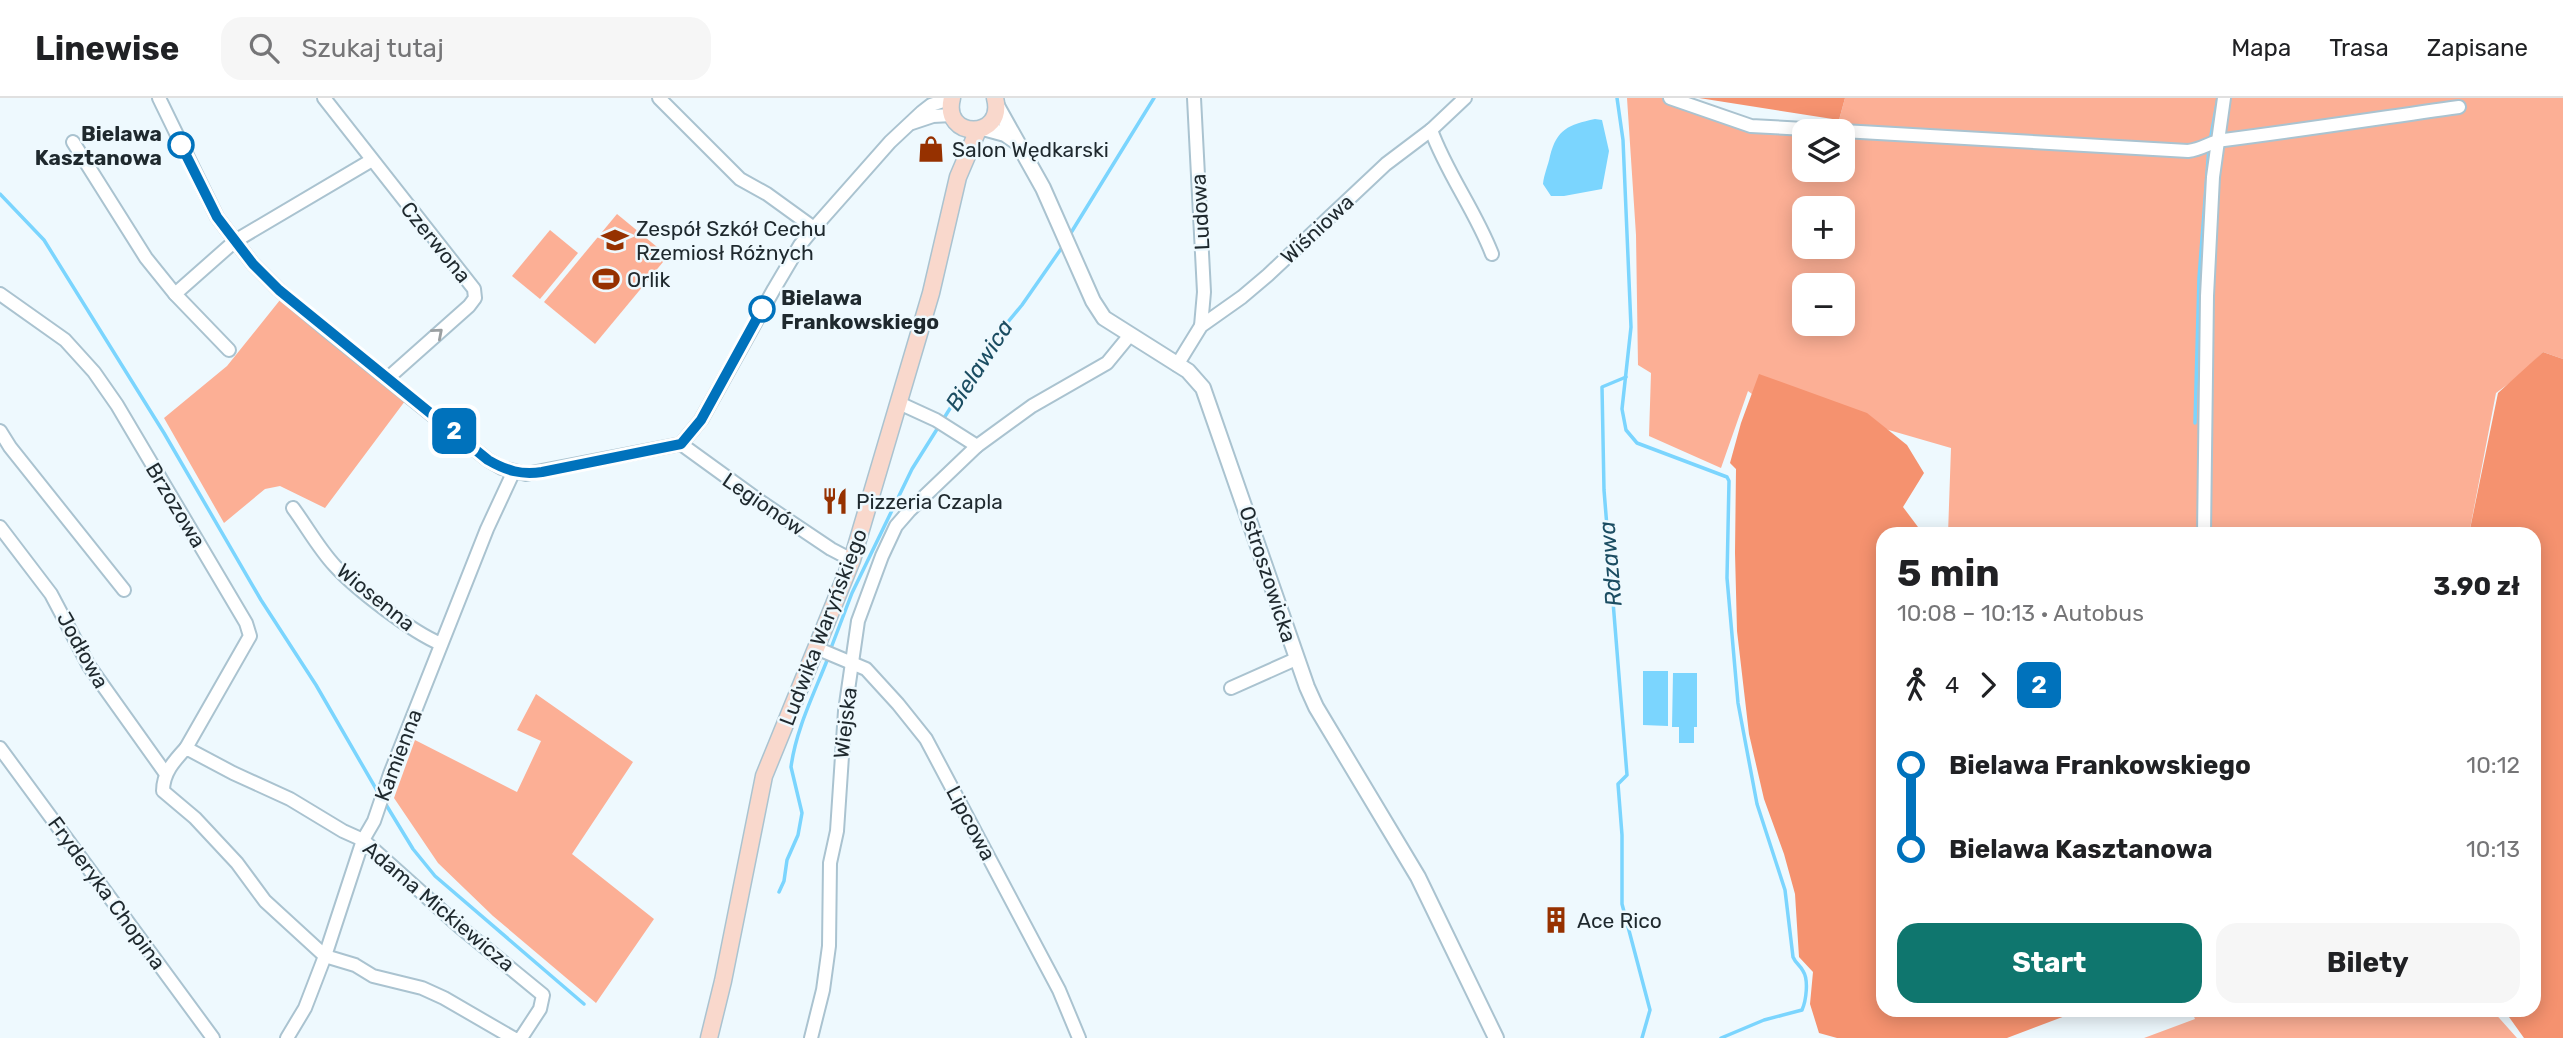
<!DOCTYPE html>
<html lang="pl">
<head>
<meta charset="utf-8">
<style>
	body { margin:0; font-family:Rubik,sans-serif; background:#f6f6f6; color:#202124; height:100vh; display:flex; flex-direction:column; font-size:26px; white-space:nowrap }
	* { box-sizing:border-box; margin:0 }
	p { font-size:23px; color:#757577 }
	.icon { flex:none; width:38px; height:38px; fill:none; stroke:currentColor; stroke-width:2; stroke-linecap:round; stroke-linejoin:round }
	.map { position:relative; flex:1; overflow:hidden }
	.side { position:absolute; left:1876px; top:429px; width:665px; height:490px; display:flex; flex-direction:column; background:#fff; border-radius:21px; box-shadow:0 4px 18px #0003 }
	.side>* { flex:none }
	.badge { padding:0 14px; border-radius:10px; font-size:24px; line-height:46px }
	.controls { position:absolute; left:1792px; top:21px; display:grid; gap:14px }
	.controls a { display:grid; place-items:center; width:63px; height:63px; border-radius:14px; background:#fff; box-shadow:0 4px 18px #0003; font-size:35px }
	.map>.badge { position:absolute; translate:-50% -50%; box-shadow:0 0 0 4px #fff }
	.legs { display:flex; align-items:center; gap:10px; height:77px; padding:0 21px; font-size:23px }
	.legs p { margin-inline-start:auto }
	.headline { display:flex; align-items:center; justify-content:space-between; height:119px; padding:0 21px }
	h1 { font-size:38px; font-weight:700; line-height:52px }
	.action { display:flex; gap:14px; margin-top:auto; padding:14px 21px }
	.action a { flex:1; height:80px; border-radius:21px; background:#0f766e; color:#fff; font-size:28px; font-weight:700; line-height:80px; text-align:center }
	.action a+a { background:#f6f6f6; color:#202124 }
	ul { padding:0 21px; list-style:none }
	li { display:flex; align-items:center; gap:24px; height:84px; font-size:26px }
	li i { display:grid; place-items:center; width:10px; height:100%; margin:0 9px; background:currentColor }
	li i::after { content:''; width:18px; height:18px; margin:-9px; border:5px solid; border-radius:50%; background:#fff }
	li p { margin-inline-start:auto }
	li:first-child i { background:linear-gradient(#0000 50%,currentColor 0) }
	li:last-child i { background:linear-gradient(currentColor 50%,#0000 0) }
	header { display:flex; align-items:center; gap:42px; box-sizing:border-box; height:98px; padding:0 35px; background:#fff; border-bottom:2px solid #e0e0e0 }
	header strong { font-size:33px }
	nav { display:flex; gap:38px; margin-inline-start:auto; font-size:24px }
	.search { width:490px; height:63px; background:#f6f6f6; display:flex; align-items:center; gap:18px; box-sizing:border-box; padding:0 24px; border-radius:21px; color:#757577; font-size:26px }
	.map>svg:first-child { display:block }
	.green { fill:#fcaf95; fill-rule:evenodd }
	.forest { fill:#f5926f }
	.water { fill:#7bd5fe }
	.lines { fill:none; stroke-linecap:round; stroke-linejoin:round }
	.stream { stroke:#7bd5fe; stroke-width:3.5 }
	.minor-casing { stroke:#aac3d0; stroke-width:16 }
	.tertiary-casing { stroke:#aac3d0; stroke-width:18 }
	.secondary-casing { stroke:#aac3d0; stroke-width:19 }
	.minor { stroke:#fff; stroke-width:12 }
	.tertiary { stroke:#fff; stroke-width:14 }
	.secondary { stroke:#f9d8cc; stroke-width:16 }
	.oneway { stroke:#9a9fa1 }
	.line-1-casing { stroke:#fff; stroke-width:16 }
	.line-1 { stroke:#0072bc; stroke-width:10 }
	.stop-1-dot { fill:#fff; stroke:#0072bc; stroke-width:3.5 }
	.labels { text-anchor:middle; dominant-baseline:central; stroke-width:5; stroke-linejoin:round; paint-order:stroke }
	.stop-label { font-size:21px; font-weight:bold; fill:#1f292e; stroke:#eef9fe; text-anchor:end }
	.poi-label { font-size:21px; fill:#1f292e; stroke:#eef9fe; text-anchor:start }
	.street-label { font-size:21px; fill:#1f292e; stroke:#eef9fe }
	.water-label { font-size:23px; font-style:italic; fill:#1b4d62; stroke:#eef9fe }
</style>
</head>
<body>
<header>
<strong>Linewise</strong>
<div class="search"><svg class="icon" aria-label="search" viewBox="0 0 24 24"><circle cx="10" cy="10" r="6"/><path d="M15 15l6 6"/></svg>Szukaj tutaj</div>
<nav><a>Mapa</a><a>Trasa</a><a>Zapisane</a></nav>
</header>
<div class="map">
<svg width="2563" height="940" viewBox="0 0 2563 940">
	<rect width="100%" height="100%" fill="#eef9fe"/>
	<g class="green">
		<path d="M1627,0H1663L1740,25L1804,33V72H1843V33H1836L1845,0H2563V261L2543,254L2519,278L2496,295L2469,436H1948L1951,350L1823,313L1752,296L1748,293L1721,370L1649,338L1651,275L1638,267L1636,137ZM1804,110H1843V149H1804ZM1804,187H1843V226H1804Z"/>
		<path d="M617,116L668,158L595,246L544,204Z"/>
		<path d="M550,132L578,155L540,201L512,178Z"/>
		<path d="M280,202L405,303L325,410L280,388L265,391L224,425L164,320L227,268Z"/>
		<path d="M536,596L633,664L572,756L654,821L596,905L493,818L438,765L394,700L415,642L517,694L541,643L517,632Z"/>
		<path d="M2191,912H2492L2517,940H2144L2195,921Z"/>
	</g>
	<g class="forest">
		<path d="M1699,0H1845L1839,22Z"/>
		<path d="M2543,254L2563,261V940H2524L2504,912H2534V436H2469L2498,295Z"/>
		<path d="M1759,276L1867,315L1907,347L1924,375L1903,409L1918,429L1916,436H1883V912H2081L2007,940H1837L1819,935L1810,906L1813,874L1799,859L1795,796L1784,756L1764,701L1749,636L1737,533L1735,455L1736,371L1730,365L1741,325Z"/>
	</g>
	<g class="water">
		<path d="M1595,21L1602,22L1609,53L1602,91L1564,98H1551L1543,86C1544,76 1548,68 1550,58C1557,31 1568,27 1595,21Z"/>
		<path d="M1643,573H1668V628L1643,627Z"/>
		<path d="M1673,575H1697V629H1694V645H1679V629H1672Z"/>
	</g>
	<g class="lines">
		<g class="stream">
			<path d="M1617,0L1623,42L1631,229L1622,311L1626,332L1637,345L1727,379L1729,383L1727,480L1738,605L1757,706L1785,792L1793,859C1796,866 1800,867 1803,873C1809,882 1806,903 1802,912L1764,922L1721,940"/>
			<path d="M2210,43L2218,0"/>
			<path d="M0,96L44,142L164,335L261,502L316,587L379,696"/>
			<path d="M1069,138L1154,0"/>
			<path d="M1626,279L1602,289L1604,392L1627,677L1618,686L1622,737V806L1650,912L1642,940"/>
			<path d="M2195,325L2199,180L2209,50"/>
			<path d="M831,550L852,495L912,371L993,242L1022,207L1063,148"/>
			<path d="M385,705L413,751L435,778L584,906"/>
			<path d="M779,794L784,783L787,762L798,737L802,715L791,669C796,631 814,596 828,560"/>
		</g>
		<defs>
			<g id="minor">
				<path d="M159,0L217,119L253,166L279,192L324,230L488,362L502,370L526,376L681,346L701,322L774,191L800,147L814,130L890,44L922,14L931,7L952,0"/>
				<path d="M324,0L474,191L475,200L469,208L388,280"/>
				<path d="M659,0L740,81L767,96L814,130"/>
				<path d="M1194,0L1204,194L1201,228"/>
				<path d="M1670,0L1751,28L1841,33"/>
				<path d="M912,25L933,18L952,17"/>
				<path d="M1431,32C1447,76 1475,112 1492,156"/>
				<path d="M1843,33L2188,53C2204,51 2211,43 2224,42C2302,32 2380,20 2459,9"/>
				<path d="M73,44L146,160L175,196"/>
				<path d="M0,196L65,242L94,274L117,307L246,525L250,538L186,650"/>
				<path d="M229,252L175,196L235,143L372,62"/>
				<path d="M1177,267L1201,228L1242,199L1268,177L1386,66L1431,32L1465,0"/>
				<path d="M899,305L936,322L977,348"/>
				<path d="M0,333L10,349L124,492"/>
				<path d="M681,346L761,404L831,451L852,462"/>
				<path d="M293,410C307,429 319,451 335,468C357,492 412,534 441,546"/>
				<path d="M0,429L51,496L89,568L166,676"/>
				<path d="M2204,436L2207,198L2213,79L2224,0"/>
				<path d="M816,550L866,571L898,606L926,641L1059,892L1079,940"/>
				<path d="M1231,590L1296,561"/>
				<path d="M0,650L213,940"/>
				<path d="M287,940L305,910L325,858L363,742L374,723L390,676L487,431L513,375"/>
				<path d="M513,940L444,900L422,890L373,878L355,867L325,858L265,803L237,765L195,720L163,693C163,675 174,663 186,650L233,675L290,701L343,733L363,742L460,829L543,897L540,911L521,940"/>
				<path d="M811,940L823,892L829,848L830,765L837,733L845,613L858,523L882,458L896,428L909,413L977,348L1032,308L1107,265L1130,237"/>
			</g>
			<g id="tertiary">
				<path d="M997,8L1043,90L1093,203L1104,220L1188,273L1203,290L1307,589L1316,609L1418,779L1496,940"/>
				<path d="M983,30L1005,36L1015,43"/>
			</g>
			<g id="secondary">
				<path d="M952,0C941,42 1006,42 995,0"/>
				<path d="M709,940L723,883L764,678L852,462L931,195L958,79L978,32"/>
			</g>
		</defs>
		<use href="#minor" class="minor-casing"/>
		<use href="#tertiary" class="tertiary-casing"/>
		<use href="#secondary" class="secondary-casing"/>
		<use href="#minor" class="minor"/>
		<use href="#tertiary" class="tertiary"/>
		<use href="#secondary" class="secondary"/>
	</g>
	<defs><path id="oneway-chevron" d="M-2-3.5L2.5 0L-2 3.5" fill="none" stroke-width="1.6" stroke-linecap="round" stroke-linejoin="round" transform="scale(1.75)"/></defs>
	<use class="oneway" href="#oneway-chevron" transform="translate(438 235) rotate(-41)"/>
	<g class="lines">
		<defs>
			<path id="line-1" d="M181,47L217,119L253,166L279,192L488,362C507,373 521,377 542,374L681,346L701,322L762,211"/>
		</defs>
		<use href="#line-1" class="line-1-casing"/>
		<use href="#line-1" class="line-1"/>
	</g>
	<defs>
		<symbol id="shop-bare" viewBox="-9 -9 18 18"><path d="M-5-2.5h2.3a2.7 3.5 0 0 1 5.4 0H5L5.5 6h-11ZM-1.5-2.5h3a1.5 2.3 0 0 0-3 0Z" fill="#963100" stroke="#eef9fe" stroke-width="2.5" paint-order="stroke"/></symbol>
		<symbol id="school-bare" viewBox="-9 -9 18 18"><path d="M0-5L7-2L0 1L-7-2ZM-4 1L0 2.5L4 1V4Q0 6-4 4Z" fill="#963100" stroke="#eef9fe" stroke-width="2.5" paint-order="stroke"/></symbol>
		<symbol id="stadium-bare" viewBox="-9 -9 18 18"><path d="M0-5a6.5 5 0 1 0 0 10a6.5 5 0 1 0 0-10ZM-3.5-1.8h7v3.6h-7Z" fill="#963100" stroke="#eef9fe" stroke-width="2.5" paint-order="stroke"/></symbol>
		<symbol id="restaurant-bare" viewBox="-9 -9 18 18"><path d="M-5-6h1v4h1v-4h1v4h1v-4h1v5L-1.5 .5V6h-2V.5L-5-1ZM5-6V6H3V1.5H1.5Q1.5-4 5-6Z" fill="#963100" stroke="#eef9fe" stroke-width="2.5" paint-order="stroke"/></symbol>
		<symbol id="building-bare" viewBox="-9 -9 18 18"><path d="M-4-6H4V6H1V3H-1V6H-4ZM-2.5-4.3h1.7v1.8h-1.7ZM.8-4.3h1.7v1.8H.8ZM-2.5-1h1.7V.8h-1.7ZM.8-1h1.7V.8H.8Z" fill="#963100" stroke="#eef9fe" stroke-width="2.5" paint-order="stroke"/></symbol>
	</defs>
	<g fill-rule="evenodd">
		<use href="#shop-bare" x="912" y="32" width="38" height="38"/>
		<use href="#school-bare" x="596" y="123" width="38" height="38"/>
		<use href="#stadium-bare" x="587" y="162" width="38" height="38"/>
		<use href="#restaurant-bare" x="816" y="384" width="38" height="38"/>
		<use href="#building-bare" x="1537" y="803" width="38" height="38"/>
	</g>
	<g class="stop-1-dot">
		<circle cx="181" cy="47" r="12"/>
		<circle cx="762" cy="211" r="12"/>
	</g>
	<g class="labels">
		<g class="stop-label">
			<text x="162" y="35">Bielawa<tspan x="162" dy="24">Kasztanowa</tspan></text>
			<text x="781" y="199" text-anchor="start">Bielawa<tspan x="781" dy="24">Frankowskiego</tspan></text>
		</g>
		<g class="poi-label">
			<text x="952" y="51">Salon Wędkarski</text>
			<text x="636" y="130">Zespół Szkół Cechu<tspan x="636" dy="24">Rzemiosł Różnych</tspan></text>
			<text x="627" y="181">Orlik</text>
			<text x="856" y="403">Pizzeria Czapla</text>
			<text x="1577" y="822">Ace Rico</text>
		</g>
		<g class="street-label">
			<text transform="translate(1200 114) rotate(-93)">Ludowa</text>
			<text transform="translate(1317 131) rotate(-43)">Wiśniowa</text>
			<text transform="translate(436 144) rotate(51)">Czerwona</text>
			<text transform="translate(764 406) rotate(34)">Legionów</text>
			<text transform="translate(176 407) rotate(59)">Brzozowa</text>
			<text transform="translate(1268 476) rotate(72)">Ostroszowicka</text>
			<text transform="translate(376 499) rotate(39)">Wiosenna</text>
			<text transform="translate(823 529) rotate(-69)">Ludwika Waryńskiego</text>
			<text transform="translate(83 552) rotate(61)">Jodłowa</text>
			<text transform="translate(845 625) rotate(-83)">Wiejska</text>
			<text transform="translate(398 657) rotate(-69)">Kamienna</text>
			<text transform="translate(971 725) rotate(62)">Lipcowa</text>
			<text transform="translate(107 795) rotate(54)">Fryderyka Chopina</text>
			<text transform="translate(439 808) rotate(40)">Adama Mickiewicza</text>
		</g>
		<g class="water-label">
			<text transform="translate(979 267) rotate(-57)">Bielawica</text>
			<text transform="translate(1610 466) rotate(-95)">Rdzawa</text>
		</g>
	</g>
</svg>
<div class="controls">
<a><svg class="icon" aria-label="layers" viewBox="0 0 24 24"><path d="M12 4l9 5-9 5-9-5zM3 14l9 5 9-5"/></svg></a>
<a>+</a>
<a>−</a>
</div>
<b class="badge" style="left:454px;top:333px;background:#0072bc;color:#fff">2</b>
<section class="side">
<div class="headline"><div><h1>5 min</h1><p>10:08 – 10:13 · Autobus</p></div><b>3.90 zł</b></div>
<div class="legs"><svg class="icon" aria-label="walk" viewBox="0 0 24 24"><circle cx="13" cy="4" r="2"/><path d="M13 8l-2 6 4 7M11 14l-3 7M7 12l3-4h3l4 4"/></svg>4<svg class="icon" aria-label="forward" viewBox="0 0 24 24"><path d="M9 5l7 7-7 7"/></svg><b class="badge" style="background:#0072bc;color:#fff">2</b></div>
<ul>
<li><i style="color:#0072bc"></i><b>Bielawa Frankowskiego</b><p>10:12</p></li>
<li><i style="color:#0072bc"></i><b>Bielawa Kasztanowa</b><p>10:13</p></li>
</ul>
<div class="action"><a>Start</a><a>Bilety</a></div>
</section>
</div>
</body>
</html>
